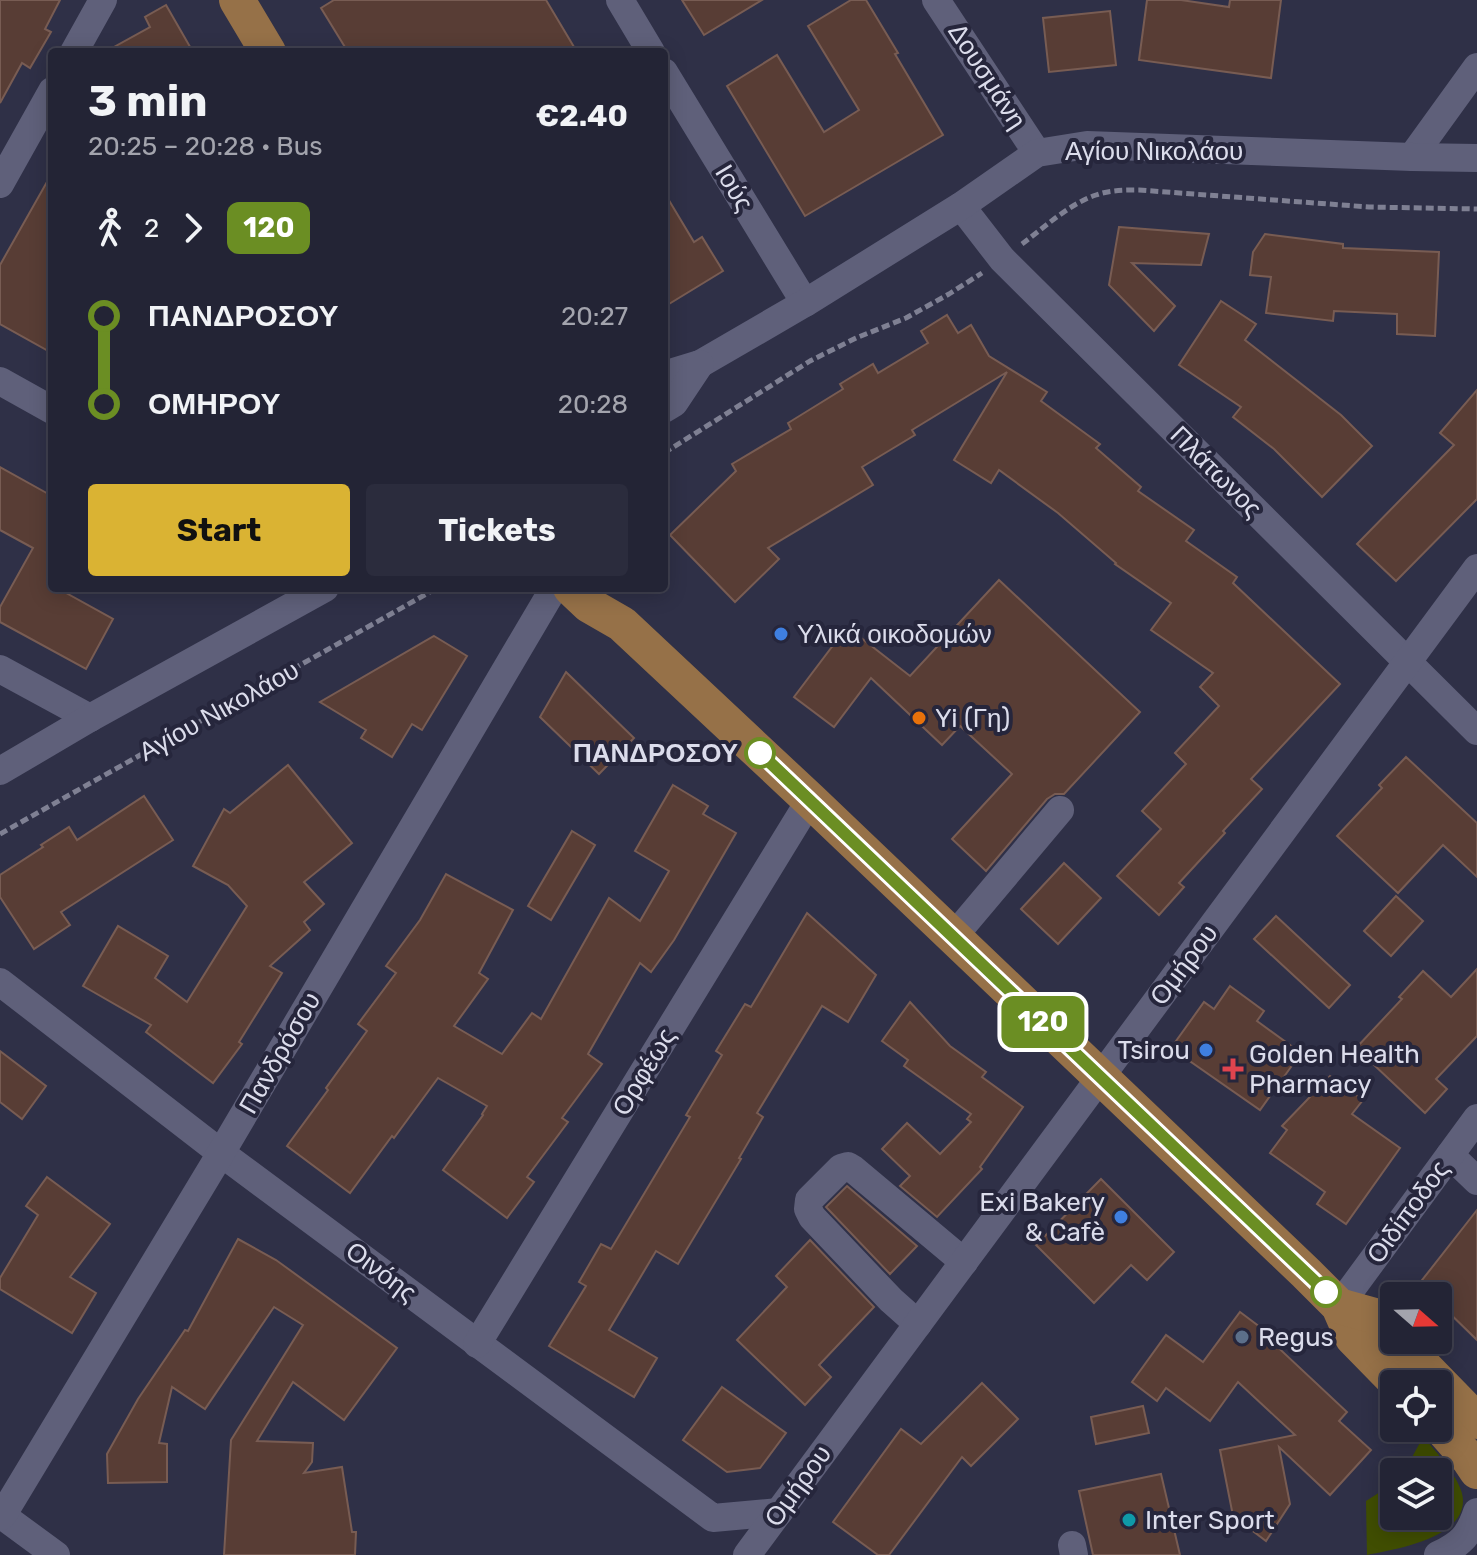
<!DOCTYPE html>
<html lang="en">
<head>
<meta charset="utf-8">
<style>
	body { margin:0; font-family:Rubik,sans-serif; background:#2b2c3d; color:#f1f3f6; height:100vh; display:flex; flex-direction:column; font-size:30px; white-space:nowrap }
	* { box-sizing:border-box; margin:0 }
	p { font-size:26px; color:#a3a4ad }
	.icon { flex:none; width:44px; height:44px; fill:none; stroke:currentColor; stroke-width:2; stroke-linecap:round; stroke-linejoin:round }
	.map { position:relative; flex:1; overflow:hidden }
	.side { position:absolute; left:48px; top:48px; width:620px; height:544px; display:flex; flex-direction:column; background:#232435; border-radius:8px; box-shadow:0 4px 20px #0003,0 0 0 2px #404150 }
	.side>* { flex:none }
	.badge { padding:0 16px; border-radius:12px; font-size:28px; line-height:52px }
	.needle { width:52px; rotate:110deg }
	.fabs { position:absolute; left:1380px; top:1282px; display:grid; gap:16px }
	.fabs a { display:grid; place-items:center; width:72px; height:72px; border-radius:8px; background:#232435; box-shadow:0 4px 20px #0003,0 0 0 2px #404150; font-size:40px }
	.map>.badge { position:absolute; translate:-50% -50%; box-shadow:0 0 0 4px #fff }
	.legs { display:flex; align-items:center; gap:12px; height:88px; padding:0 40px; font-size:26px }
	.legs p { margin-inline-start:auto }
	.summary { display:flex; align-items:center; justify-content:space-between; height:136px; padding:0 40px }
	h1 { font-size:44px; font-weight:700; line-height:60px }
	.cta { display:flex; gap:16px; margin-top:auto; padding:16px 40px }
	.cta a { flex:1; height:92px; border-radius:8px; background:#dab333; color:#111; font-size:32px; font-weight:700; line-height:92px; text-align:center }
	.cta a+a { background:#2b2c3d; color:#f1f3f6 }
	ul { padding:0 40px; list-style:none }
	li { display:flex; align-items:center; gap:28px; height:88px; font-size:30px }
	li i { display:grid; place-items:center; width:12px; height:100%; margin:0 10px; background:currentColor }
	li i::after { content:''; width:20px; height:20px; margin:-10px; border:6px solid; border-radius:50%; background:#232435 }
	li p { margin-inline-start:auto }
	li:first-child i { background:linear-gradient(#0000 50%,currentColor 0) }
	li:last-child i { background:linear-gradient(currentColor 50%,#0000 0) }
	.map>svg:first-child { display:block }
	.green { fill:#404e02 }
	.building { fill:#583d35; stroke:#785c53; stroke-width:2 }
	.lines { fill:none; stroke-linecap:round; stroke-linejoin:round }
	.path { stroke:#7f8093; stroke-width:5; stroke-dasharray:8 4; stroke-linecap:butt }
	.minor { stroke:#5f607a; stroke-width:28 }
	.major { stroke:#967148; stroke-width:36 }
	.line-1-casing { stroke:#fff; stroke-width:18 }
	.line-1 { stroke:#6b8e23; stroke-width:12 }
	.shop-dot { fill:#3f7fe0; stroke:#26263c; stroke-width:3 }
	.food-dot { fill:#e8710a; stroke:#26263c; stroke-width:3 }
	.stop-1-dot { fill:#fff; stroke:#6b8e23; stroke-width:4 }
	.health-dot { fill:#e0444e; stroke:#26263c; stroke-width:3 }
	.service-dot { fill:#5c6f8a; stroke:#26263c; stroke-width:3 }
	.culture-dot { fill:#0f9aa8; stroke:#26263c; stroke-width:3 }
	.labels { text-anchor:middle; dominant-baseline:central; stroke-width:8; stroke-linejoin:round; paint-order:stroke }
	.street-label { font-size:26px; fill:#dbdceb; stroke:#26263c }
	.poi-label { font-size:26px; fill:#dbdceb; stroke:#26263c; text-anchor:start }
	.stop-label { font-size:26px; font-weight:bold; fill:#dbdceb; stroke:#26263c; text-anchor:end }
</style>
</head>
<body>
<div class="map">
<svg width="1477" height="1555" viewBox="0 0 1477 1555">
	<rect width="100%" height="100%" fill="#2f3047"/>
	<path class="green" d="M1423,1437C1435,1450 1463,1481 1463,1500C1464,1539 1395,1549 1367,1555L1366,1501L1394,1483V1516H1438V1472H1404Z"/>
	<g class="building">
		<path d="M0,0H60L45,29L51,32L30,68L22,63L0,103Z"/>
		<path d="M334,0H546L577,52H348L321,8Z"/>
		<path d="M682,0H762L704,35Z"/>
		<path d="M851,0H866L898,53L895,54L943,135L805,216L727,86L777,55L824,132L859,110L808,26Z"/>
		<path d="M1147,0H1181L1229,7L1230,0H1281L1271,78L1139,60Z"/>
		<path d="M166,5L193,52H105L150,27L145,17Z"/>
		<path d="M1110,11L1116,65L1049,72L1043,18Z"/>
		<path d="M52,173V353L0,324V265Z"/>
		<path d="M664,192L694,242L702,237L723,271L664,307Z"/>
		<path d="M1119,227L1209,234L1201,265L1132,263L1175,306L1154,331L1109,285Z"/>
		<path d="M1265,234L1343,244V248L1439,252L1435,336L1397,334V314L1334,311L1333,321L1266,313L1271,277L1250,275L1253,252Z"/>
		<path d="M1221,301L1256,324L1245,340L1341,415L1372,446L1322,497L1274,449L1233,417L1241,407L1179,365Z"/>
		<path d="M947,315L958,333L971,325L989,356L1047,392L1041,401L1100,444L1096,448L1141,487L1138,491L1194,530L1186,541L1237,577L1233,583L1340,684L1251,779L1262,789L1223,831L1225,833L1179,883L1184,887L1159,915L1117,876L1161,829L1142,811L1186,764L1175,753L1219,706L1200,687L1213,673L1151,630L1171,603L1115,564L1116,563L1058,513L999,470L991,483L954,460L1007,372L912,430L915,435L862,467L873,485L768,548L779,559L735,602L670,535L736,471L732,464L791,429L788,423L843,389L840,384L873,364L878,373L928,343L921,331Z"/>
		<path d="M1477,390V499L1396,581L1357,544L1454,445L1440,433Z"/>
		<path d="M0,467L52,496V588H57L113,619L86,669L0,622V607L33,548L0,530Z"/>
		<path d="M999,580L1140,712L1064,794H1055L1047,799L986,871L952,839L1012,774L960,726L942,745L871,678L834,727L794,697L847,627L910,676Z"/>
		<path d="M434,636L467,656L422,730L412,724L392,757L361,738L366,730L320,702Z"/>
		<path d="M566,672L634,738L599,774L540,717Z"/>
		<path d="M1406,757L1477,823V877L1443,845L1398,893L1337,836L1382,788L1379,785Z"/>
		<path d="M288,765L352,843L304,882L324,904L304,922L310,930L270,966L282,973L239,1042L242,1044L213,1083L146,1032L151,1025L83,986L118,926L168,956L155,978L187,1002L247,906L228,885L193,866L224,809L230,813Z"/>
		<path d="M673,785L708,806L703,814L736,833L674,940L651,972L640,963L588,1054L602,1064L562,1118L568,1122L527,1177L534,1182L507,1218L443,1170L483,1115L482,1114L487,1106L438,1078L394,1138L392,1136L350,1193L287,1146L328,1090L326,1088L367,1031L358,1024L396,973L386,966L420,920L446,874L513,910L479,973L488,979L454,1026L502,1054L532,1013L541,1019L609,898L640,921L669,871L635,851Z"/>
		<path d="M144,796L173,840L61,912L70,925L34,949L0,897V875L43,847L41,845L69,827L77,840Z"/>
		<path d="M572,831L595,845L551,920L528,906Z"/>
		<path d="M1064,863L1101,898L1058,944L1021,909Z"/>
		<path d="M1396,896L1423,921L1391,956L1364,931Z"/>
		<path d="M807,913L876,975L848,1022L822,1006L757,1113L763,1117L739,1158L741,1159L678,1264L656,1251L609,1330L657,1358L634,1397L549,1346L586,1286L579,1282L601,1244L611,1249L690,1117L686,1115L722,1055L716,1051L745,1004L751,1007Z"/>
		<path d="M1276,916L1350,985L1329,1008L1254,939Z"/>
		<path d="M1477,969V1036L1436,1079L1447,1089L1425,1113L1356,1048L1402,999L1399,997L1423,971L1451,997Z"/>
		<path d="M1230,986L1264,1011L1257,1021L1301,1053L1260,1110L1171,1048L1204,1002L1214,1009Z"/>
		<path d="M910,1002L950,1046L986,1072L982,1077L1023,1107L980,1167L982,1169L937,1217L900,1186L910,1176L882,1149L907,1123L940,1154L971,1122L967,1119L971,1114L904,1066L908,1060L882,1041Z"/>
		<path d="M0,1051L46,1086L22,1119L0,1102Z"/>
		<path d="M1330,1076L1363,1100L1352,1114L1400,1148L1346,1224L1317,1204L1325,1192L1270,1153L1287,1130L1282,1126Z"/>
		<path d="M47,1177L110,1224L70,1277L96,1293L72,1333L0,1289V1278L38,1215L26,1206Z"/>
		<path d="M1101,1179L1174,1252L1147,1280L1131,1265L1094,1303L1036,1245Z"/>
		<path d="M847,1186L917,1246L890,1274L826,1207Z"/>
		<path d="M1477,1210V1340L1438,1302V1296H1432L1419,1284Z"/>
		<path d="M238,1239L276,1260L397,1348L344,1420L293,1382L257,1441L313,1443L312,1462L304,1473L342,1467L352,1532H356L355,1555H224L231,1440L303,1325L274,1307L205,1409L172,1387L159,1443L167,1444V1482L108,1483L107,1454L138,1399L185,1330L188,1331Z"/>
		<path d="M810,1240L874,1307L819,1365L831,1377L805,1405L737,1340L787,1287L776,1276Z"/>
		<path d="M1240,1312L1272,1336L1270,1340L1347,1412L1339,1421L1371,1450L1330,1495L1279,1447L1290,1504L1266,1541L1233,1516L1220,1450L1295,1435L1238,1382L1210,1421L1166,1388L1157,1401L1132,1382L1166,1335L1203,1362Z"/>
		<path d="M982,1383L1018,1419L971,1466L962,1457L889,1555H878L833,1522L901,1429L921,1444Z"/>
		<path d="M722,1387L786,1433L760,1468L727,1472L683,1440Z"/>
		<path d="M1143,1406L1149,1433L1096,1444L1091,1417Z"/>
		<path d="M1161,1474L1180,1555H1093L1079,1491Z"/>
	</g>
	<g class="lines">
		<g class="path">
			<path d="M1022,244C1045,227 1069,204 1096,195C1110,190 1124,190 1139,190L1369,207L1477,209"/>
			<path d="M664,453L810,361L856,338L906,318L949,294L982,273"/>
			<path d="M0,834L437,588"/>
		</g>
		<g class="minor">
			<path d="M620,0L651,52"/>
			<path d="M936,0L1037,153"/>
			<path d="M74,52L103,0"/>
			<path d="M664,72L805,303"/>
			<path d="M1412,157L1477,67"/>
			<path d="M0,184L52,91"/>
			<path d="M961,206L1002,259L1477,731"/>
			<path d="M664,375L700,364L805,303L961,206L1037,153L1087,145L1412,157L1477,158"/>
			<path d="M0,381L52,410"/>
			<path d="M664,409L674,403L700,364"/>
			<path d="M0,669L90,718"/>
			<path d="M0,771L90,718L325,588"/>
			<path d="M954,936L1060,810"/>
			<path d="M0,982L221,1153L713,1518L779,1512"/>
			<path d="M1450,1155L1477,1181"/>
			<path d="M1339,1306L1477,1118"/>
			<path d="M918,1324L891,1300L812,1217L808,1209L809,1200L841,1168L848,1166L853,1169L964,1262"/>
			<path d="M477,1344L810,800"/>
			<path d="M0,1514L56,1555"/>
			<path d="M2,1516L221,1153L554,588"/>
			<path d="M1072,1545L1074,1555"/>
			<path d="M747,1555L1477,568"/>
			<path d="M1438,1555C1461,1544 1469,1536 1477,1512"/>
		</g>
		<g class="major">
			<path d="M237,0L268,52"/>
			<path d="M571,588L589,605L622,624L810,800L1306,1273L1339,1306L1353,1338L1398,1384"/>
			<path d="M1339,1306L1375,1316L1394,1336"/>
			<path d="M1398,1340L1477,1421"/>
			<path d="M1438,1424L1469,1459L1477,1471"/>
		</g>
	</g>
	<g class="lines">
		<defs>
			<path id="line-1" d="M760,753L1326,1292"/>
		</defs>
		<use href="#line-1" class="line-1-casing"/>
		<use href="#line-1" class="line-1"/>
	</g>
	<g class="shop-dot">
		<circle cx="781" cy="634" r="8"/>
		<circle cx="1206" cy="1050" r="8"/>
		<circle cx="1121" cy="1217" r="8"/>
	</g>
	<circle class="food-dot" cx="919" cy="718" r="8"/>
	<g class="stop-1-dot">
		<circle cx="760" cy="753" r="14"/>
		<circle cx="1326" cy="1292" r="14"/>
	</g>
	<path class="health-dot" d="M1229 1057h8v8h8v8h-8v8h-8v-8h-8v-8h8z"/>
	<circle class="service-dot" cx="1242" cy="1337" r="8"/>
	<circle class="culture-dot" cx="1129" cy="1520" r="8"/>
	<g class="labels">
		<g class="street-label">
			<text transform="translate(987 76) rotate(57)">Δουσμάνη</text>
			<text x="1154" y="151">Αγίου Νικολάου</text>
			<text transform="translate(734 188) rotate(59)">Ιούς</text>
			<text transform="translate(1216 472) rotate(45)">Πλάτωνος</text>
			<text transform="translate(219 711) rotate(-29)">Αγίου Νικολάου</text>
			<text transform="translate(1184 965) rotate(-53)">Ομήρου</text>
			<text transform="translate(280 1053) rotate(-60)">Πανδρόσου</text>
			<text transform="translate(644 1072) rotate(-59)">Ορφέως</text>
			<text transform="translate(1408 1212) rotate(-54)">Οιδίποδος</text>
			<text transform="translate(381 1272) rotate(37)">Οινόης</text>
			<text transform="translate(798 1486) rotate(-54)">Ομήρου</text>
		</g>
		<g class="poi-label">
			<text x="797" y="634">Υλικά οικοδομών</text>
			<text x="935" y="718">Yi (Γη)</text>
			<text x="1190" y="1050" text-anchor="end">Tsirou</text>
			<text x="1249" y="1054">Golden Health<tspan x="1249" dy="30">Pharmacy</tspan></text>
			<text x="1105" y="1202" text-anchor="end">Exi Bakery<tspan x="1105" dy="30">&amp; Cafè</tspan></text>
			<text x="1258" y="1337">Regus</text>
			<text x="1145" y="1520">Inter Sport</text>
		</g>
		<g class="stop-label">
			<text x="738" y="753">ΠΑΝΔΡΟΣΟΥ</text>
		</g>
	</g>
</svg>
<div class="fabs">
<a><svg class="needle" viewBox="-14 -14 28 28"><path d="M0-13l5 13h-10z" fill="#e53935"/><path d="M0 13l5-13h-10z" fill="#a3a4ad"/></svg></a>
<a><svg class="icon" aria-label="locate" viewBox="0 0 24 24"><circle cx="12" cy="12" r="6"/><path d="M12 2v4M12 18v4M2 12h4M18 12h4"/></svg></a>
<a><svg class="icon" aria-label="layers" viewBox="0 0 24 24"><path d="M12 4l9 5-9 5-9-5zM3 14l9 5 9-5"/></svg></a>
</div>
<b class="badge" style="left:1043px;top:1022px;background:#6b8e23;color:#fff">120</b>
<section class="side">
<div class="summary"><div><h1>3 min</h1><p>20:25 – 20:28 · Bus</p></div><b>€2.40</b></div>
<div class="legs"><svg class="icon" aria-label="walk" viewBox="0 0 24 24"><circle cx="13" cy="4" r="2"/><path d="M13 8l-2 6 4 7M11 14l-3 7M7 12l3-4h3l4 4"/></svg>2<svg class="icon" aria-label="forward" viewBox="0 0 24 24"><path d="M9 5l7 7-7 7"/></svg><b class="badge" style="background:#6b8e23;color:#fff">120</b></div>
<ul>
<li><i style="color:#6b8e23"></i><b>ΠΑΝΔΡΟΣΟΥ</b><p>20:27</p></li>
<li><i style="color:#6b8e23"></i><b>ΟΜΗΡΟΥ</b><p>20:28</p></li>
</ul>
<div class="cta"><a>Start</a><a>Tickets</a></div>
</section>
</div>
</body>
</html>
